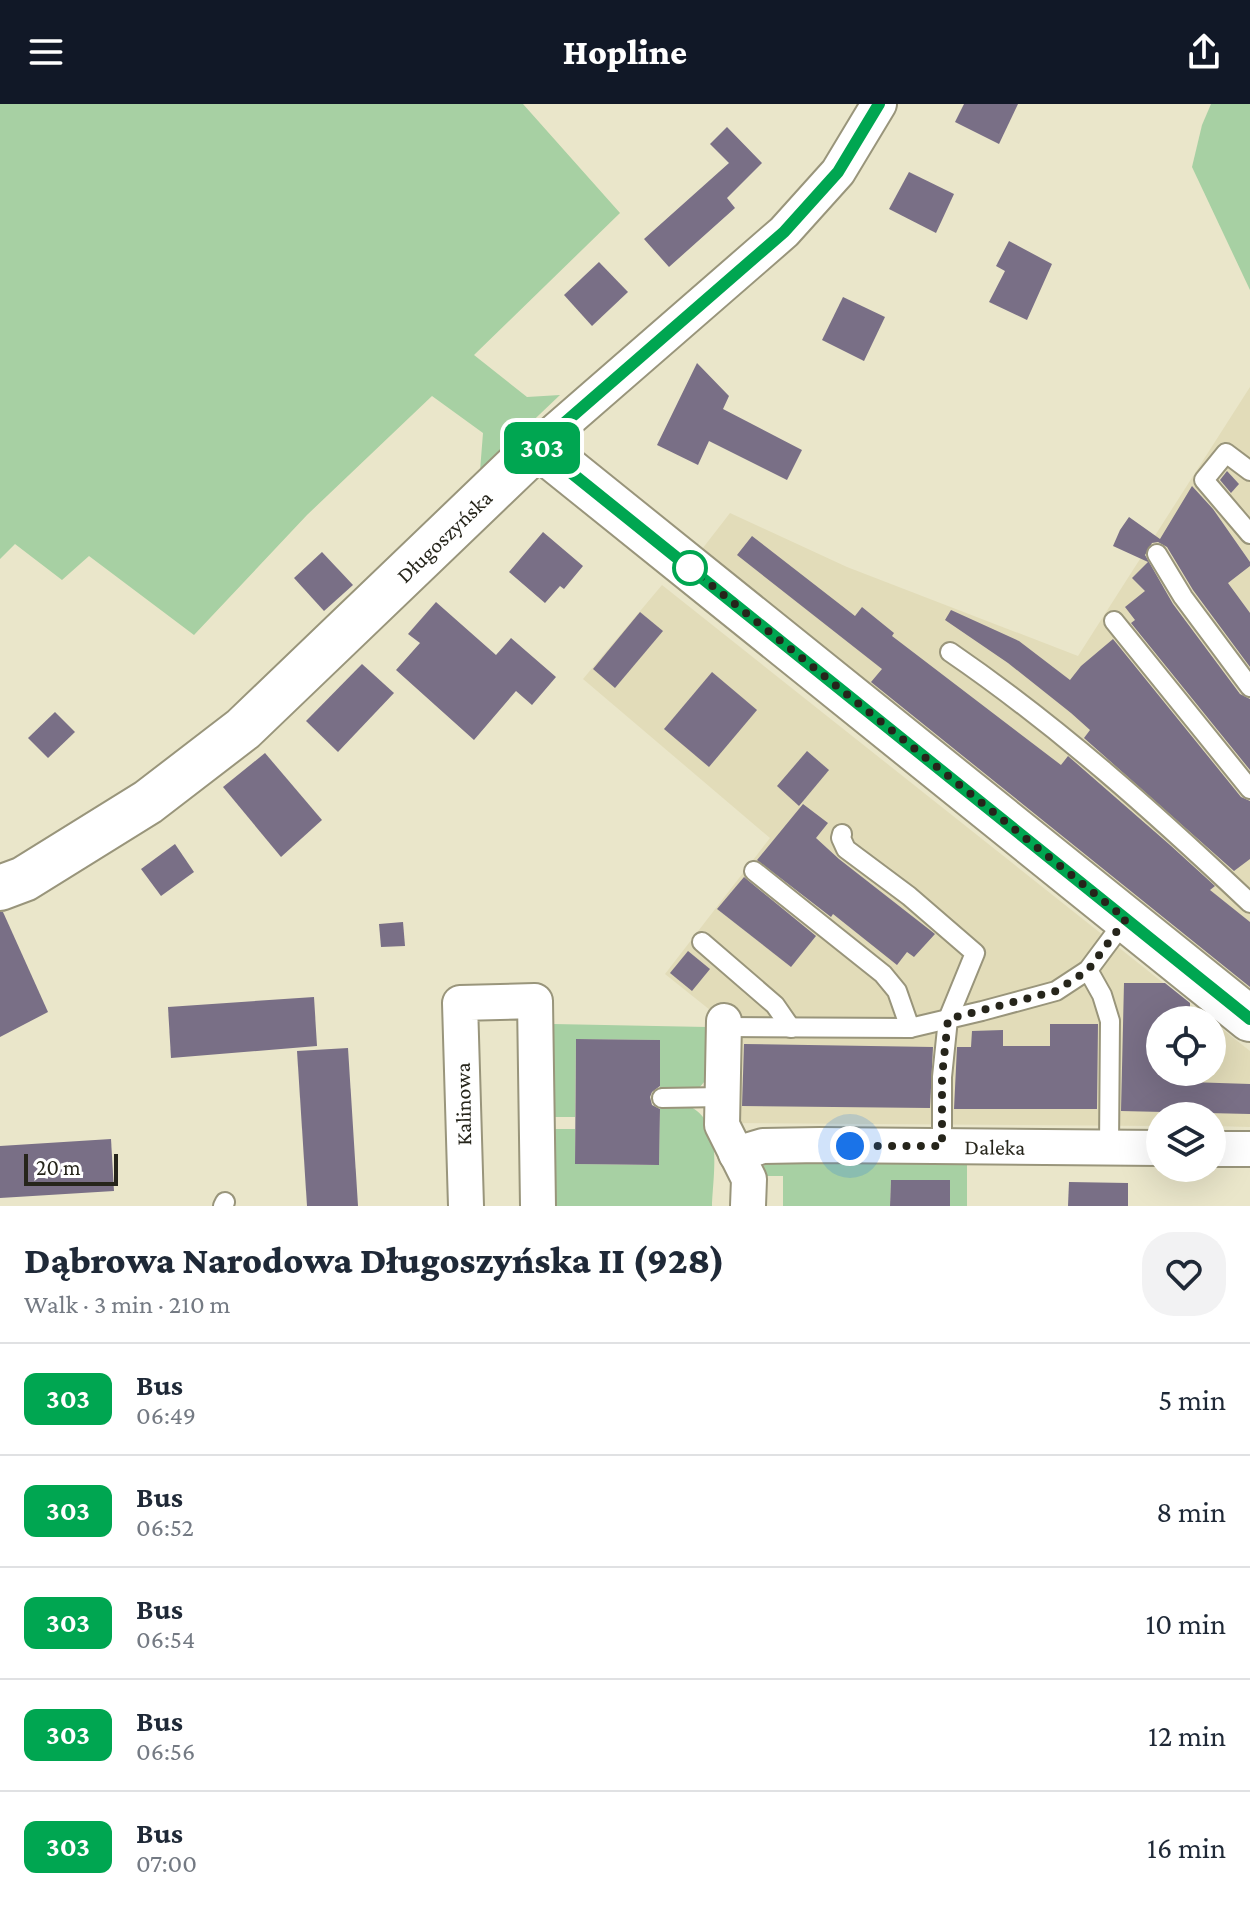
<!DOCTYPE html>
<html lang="en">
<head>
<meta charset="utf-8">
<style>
	body { margin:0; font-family:"Crimson Pro",serif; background:#f2f2f3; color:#1f2937; height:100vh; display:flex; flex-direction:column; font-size:30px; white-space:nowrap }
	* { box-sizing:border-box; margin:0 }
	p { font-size:26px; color:#747a83 }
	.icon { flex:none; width:44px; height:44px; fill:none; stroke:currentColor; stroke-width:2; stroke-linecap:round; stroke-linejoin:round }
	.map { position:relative; height:1102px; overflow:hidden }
	.details { display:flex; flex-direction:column; background:#fff; flex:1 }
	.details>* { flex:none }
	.badge { padding:0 16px; border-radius:12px; font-size:28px; line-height:52px }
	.tools { position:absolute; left:1146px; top:902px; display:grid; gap:16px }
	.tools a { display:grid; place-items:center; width:80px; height:80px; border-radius:50%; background:#fff; box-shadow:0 8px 32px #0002; font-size:40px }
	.scale { position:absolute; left:24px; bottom:20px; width:94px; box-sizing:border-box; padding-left:8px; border:4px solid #26251b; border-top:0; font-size:22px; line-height:28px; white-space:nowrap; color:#26251b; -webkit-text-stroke:6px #fff; paint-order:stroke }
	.you { position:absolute; width:40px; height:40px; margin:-20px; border:6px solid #fff; border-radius:50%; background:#1a73e8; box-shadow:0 0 0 12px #1a73e833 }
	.map>.badge { position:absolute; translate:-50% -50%; box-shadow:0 0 0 4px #fff }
	.round { display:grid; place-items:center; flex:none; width:84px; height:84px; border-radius:32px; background:#f2f2f3 }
	.headline { display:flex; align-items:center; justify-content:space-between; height:136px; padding:0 24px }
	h1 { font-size:38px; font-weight:800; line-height:60px }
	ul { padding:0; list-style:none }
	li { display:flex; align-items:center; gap:24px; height:112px; padding:0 24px; border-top:2px solid #e0e1e3 }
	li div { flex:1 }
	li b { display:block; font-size:30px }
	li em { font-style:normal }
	li .badge { min-width:88px; font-weight:700; text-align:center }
	header { display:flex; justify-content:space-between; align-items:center; height:104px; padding:0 24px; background:#111827; color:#fff; font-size:36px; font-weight:800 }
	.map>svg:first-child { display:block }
	.built { fill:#e2dcb9 }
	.green { fill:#a7d0a3 }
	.building { fill:#796f86 }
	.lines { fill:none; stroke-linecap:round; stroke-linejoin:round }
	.lane-casing { stroke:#99957b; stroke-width:22 }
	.street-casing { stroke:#99957b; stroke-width:38 }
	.secondary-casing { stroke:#99957b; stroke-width:48 }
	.lane { stroke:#fff; stroke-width:18 }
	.street { stroke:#fff; stroke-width:34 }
	.secondary { stroke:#fff; stroke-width:44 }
	.line-casing { stroke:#fff; stroke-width:18 }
	.line { stroke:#00a651; stroke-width:12 }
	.walk { stroke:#26251b; stroke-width:8; stroke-dasharray:0 14.4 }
	.stop-dot { fill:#fff; stroke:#00a651; stroke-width:4 }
	.labels { text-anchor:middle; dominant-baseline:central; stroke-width:6; stroke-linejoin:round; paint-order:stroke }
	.street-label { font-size:22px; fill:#26251b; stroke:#fff }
</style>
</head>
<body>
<header><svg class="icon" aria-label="menu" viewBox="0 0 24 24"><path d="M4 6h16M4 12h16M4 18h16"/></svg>Hopline<svg class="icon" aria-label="share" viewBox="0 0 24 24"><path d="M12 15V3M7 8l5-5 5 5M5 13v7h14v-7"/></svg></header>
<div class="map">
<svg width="1250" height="1102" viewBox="0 0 1250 1102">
	<rect width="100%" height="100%" fill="#eae6ca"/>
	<g class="built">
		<path d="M1250,283V902L699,449L730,409L847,463L1078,552Z"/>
		<path d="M662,481L1210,916H1160V968H1212V917L1250,947V1023L1212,1022V1012H1160V1022L733,1019L736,909L710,906L665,870L770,734L583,575Z"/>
	</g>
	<g class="green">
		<path d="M0,0H523L620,109L474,251L527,293L560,291L480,367L483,329L432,292L307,411L194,531L89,452L62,476L15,440L0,455Z"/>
		<path d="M1211,0H1250V186L1192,63L1202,21Z"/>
		<path d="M553,920L707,923L710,971L699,984L660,987V936L576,935L575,1013H548V926Z"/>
		<path d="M684,1000C725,1014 713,1068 712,1102H550L549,1025H575V1060L659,1061L660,1001Z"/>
		<path d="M766,1057L967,1059V1102H950V1076H891L890,1102H783V1072H760Z"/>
	</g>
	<g class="building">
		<path d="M964,0H1018L999,40L955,18Z"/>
		<path d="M727,23L762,59L727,94L735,104L669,163L644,135L729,59L710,40Z"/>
		<path d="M909,68L954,90L936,129L889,105Z"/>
		<path d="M1009,137L1052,160L1027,216L989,198L1005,167L996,162Z"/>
		<path d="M599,158L628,188L592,222L564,191Z"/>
		<path d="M843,193L885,213L864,257L822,236Z"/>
		<path d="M697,259L729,292L723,305L802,346L787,376L709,337L698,361L657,341Z"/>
		<path d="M1227,367L1239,380L1231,389L1220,376Z"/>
		<path d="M1192,382L1213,405L1250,458V462L1228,479L1250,509V563L1193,486L1167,443L1158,438L1152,439L1145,451L1173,500L1240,590L1250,595V666L1131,519L1135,516L1125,503L1145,487L1132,474L1148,458L1113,442L1120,426L1129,413L1160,435Z"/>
		<path d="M543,428L583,462L564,485L560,482L545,499L509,468Z"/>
		<path d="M752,432L855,512L862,503L894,529L892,532L1061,661L1068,652L1170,741L1215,782L1210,786L1250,818V883L871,578L882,565L737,451Z"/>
		<path d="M322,448L353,481L324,507L294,474Z"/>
		<path d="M436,498L496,551L511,534L556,573L532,601L516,587L474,636L396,566L420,539L408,530Z"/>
		<path d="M951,506L1019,537L1070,576L1081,562L1113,535L1241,693L1250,697V755L1234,767L1084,634L1090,626L1071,609L1008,559L945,516Z"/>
		<path d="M640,508L663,527L615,584L593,565Z"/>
		<path d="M362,560L394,589L338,648L306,617Z"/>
		<path d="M712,568L757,606L709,663L664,625Z"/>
		<path d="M55,608L75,628L48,654L28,634Z"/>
		<path d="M807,647L829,666L799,702L777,682Z"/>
		<path d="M265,649L322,716L281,753L223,683Z"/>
		<path d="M803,700L828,719L816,734L839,755L935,830L914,853L907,848L897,861L833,810L831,813L757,756Z"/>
		<path d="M175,740L194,768L161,792L141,765Z"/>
		<path d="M744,773L816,832L791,863L717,805Z"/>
		<path d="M0,808H3L48,908L0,933Z"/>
		<path d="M403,818L405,842L381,843L379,820Z"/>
		<path d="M688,847L710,865L692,887L670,869Z"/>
		<path d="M1124,879H1165L1190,899V916H1160V968H1189V978L1250,980V1010L1121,1007Z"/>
		<path d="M314,893L317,942L171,954L168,903Z"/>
		<path d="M1050,920H1098L1097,1005H954L957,943H971L972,927L1003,926V942H1050Z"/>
		<path d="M576,935L660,936V982L652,988L650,993L652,1001L660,1005L659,1061L575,1060Z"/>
		<path d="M744,940L933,943L930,1004L742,1002Z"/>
		<path d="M348,944L358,1102H307L297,947Z"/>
		<path d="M111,1035L114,1087L0,1094V1042Z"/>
		<path d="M891,1076H950V1102H890Z"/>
		<path d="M1069,1078L1128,1079V1102H1068Z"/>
	</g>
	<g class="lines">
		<defs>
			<g id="lane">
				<path d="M1250,367L1226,349L1204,376L1250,430"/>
				<path d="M1157,450L1183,493L1250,583"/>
				<path d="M1114,517L1250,685"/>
				<path d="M950,548C1058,622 1155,709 1250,799"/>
				<path d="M842,730L841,734L846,745L909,792L975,849L948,915L942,973V1042"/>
				<path d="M754,767L883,870L897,887L910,924"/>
				<path d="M702,838L775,901L791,924"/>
				<path d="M1088,866L1102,891L1110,917L1109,1044"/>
				<path d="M724,923L910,924L982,907L1056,887L1088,866L1126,815"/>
				<path d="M662,994L722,993"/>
				<path d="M223,1102L225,1098"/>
			</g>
			<g id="street">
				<path d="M538,342L784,128L838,68L879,0"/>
				<path d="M724,917L722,1021L749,1075L748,1102"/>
				<path d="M1212,1045H1250"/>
				<path id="s1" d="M736,1050L763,1042L820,1041L1160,1044"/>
				<path d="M466,1102L460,899L535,897L538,1102"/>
			</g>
			<g id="secondary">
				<path id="s2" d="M0,784L24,775L148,698L243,625L538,342L1250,915"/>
			</g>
		</defs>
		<use href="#lane" class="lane-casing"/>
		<use href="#street" class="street-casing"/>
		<use href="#secondary" class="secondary-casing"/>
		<use href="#lane" class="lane"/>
		<use href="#street" class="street"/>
		<use href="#secondary" class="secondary"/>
	</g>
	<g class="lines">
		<defs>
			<path id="line" d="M879,0L838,68L784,128L538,342L1250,915"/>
		</defs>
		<use href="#line" class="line-casing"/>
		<use href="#line" class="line"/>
		<path class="walk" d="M690,464L1126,815L1088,866L1056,887L948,915L942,973V1042H850"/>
	</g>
	<circle class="stop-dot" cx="690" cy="464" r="16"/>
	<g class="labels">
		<g class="street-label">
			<text stroke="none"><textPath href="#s2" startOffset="570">Długoszyńska</textPath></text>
			<text transform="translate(463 1000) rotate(-91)">Kalinowa</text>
			<text stroke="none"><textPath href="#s1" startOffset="260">Daleka</textPath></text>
		</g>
	</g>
</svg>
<div class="tools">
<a><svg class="icon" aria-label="locate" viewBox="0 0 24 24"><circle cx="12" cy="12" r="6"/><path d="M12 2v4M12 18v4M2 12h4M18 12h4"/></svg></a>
<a><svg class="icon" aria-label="layers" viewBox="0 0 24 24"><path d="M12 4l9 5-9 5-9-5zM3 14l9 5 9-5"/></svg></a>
</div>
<div class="scale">20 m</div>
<div class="you" style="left:850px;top:1042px"></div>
<b class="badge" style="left:542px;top:344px;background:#00a651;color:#fff">303</b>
</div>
<section class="details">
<div class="headline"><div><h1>Dąbrowa Narodowa Długoszyńska II (928)</h1><p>Walk · 3 min · 210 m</p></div><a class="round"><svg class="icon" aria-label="heart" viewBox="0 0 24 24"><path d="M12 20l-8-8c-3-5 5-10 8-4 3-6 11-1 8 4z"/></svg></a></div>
<ul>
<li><span class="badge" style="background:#00a651;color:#fff">303</span><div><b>Bus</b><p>06:49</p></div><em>5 min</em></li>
<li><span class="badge" style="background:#00a651;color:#fff">303</span><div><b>Bus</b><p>06:52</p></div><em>8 min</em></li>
<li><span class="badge" style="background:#00a651;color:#fff">303</span><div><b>Bus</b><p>06:54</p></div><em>10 min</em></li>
<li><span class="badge" style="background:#00a651;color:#fff">303</span><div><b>Bus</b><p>06:56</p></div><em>12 min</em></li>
<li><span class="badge" style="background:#00a651;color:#fff">303</span><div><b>Bus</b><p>07:00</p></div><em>16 min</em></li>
</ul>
</section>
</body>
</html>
